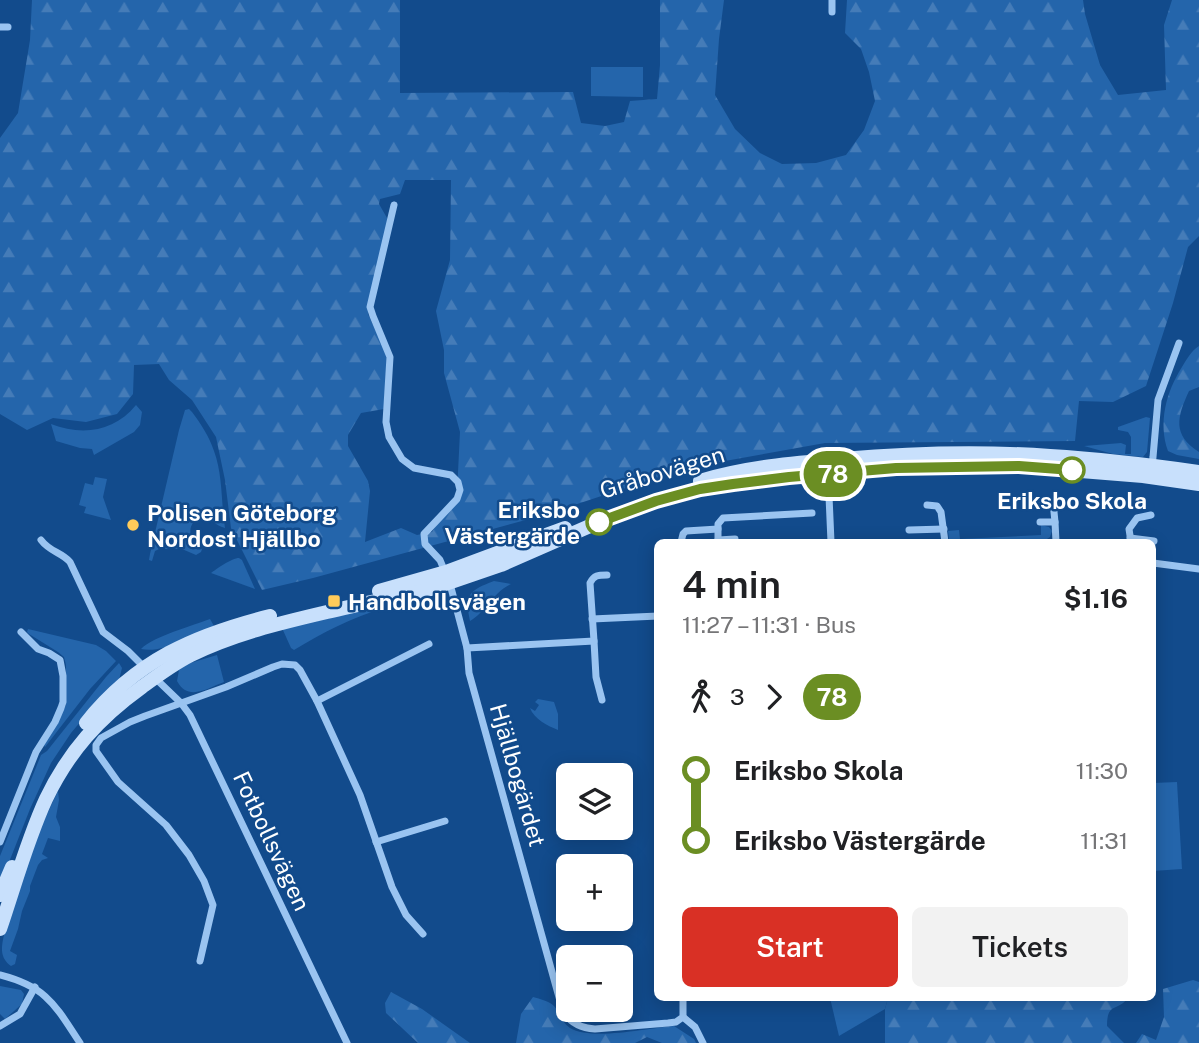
<!DOCTYPE html>
<html lang="en">
<head>
<meta charset="utf-8">
<style>
	body { margin:0; font-family:"Public Sans",sans-serif; background:#f2f2f2; color:#202124; height:100vh; display:flex; flex-direction:column; font-size:26px; white-space:nowrap }
	* { box-sizing:border-box; margin:0 }
	p { font-size:23px; color:#757577 }
	.icon { flex:none; width:38px; height:38px; fill:none; stroke:currentColor; stroke-width:2; stroke-linecap:round; stroke-linejoin:round }
	.map { position:relative; flex:1; overflow:hidden }
	.details { position:absolute; left:654px; top:539px; width:502px; height:462px; display:flex; flex-direction:column; background:#fff; border-radius:10px; box-shadow:0 4px 18px #0003 }
	.details>* { flex:none }
	.badge { padding:0 14px; border-radius:23px; font-size:24px; line-height:46px }
	.fabs { position:absolute; left:556px; top:763px; display:grid; gap:14px }
	.fabs a { display:grid; place-items:center; width:77px; height:77px; border-radius:10px; background:#fff; box-shadow:0 4px 18px #0003; font-size:35px }
	.map>.badge { position:absolute; translate:-50% -50%; box-shadow:0 0 0 4px #fff }
	.legs { display:flex; align-items:center; gap:10px; height:77px; padding:0 28px; font-size:23px }
	.legs p { margin-inline-start:auto }
	.head { display:flex; align-items:center; justify-content:space-between; height:119px; padding:0 28px }
	h1 { font-size:38px; font-weight:600; line-height:52px }
	.primary-button { display:flex; gap:14px; margin-top:auto; padding:14px 28px }
	.primary-button a { flex:1; height:80px; border-radius:10px; background:#d93025; color:#fff; font-size:28px; font-weight:600; line-height:80px; text-align:center }
	.primary-button a+a { background:#f2f2f2; color:#202124 }
	ul { padding:0 28px; list-style:none }
	li { display:flex; align-items:center; gap:24px; height:70px; font-size:26px }
	li i { display:grid; place-items:center; width:10px; height:100%; margin:0 9px; background:currentColor }
	li i::after { content:''; width:18px; height:18px; margin:-9px; border:5px solid; border-radius:50%; background:#fff }
	li p { margin-inline-start:auto }
	li:first-child i { background:linear-gradient(#0000 50%,currentColor 0) }
	li:last-child i { background:linear-gradient(currentColor 50%,#0000 0) }
	.map>svg:first-child { display:block }
	.green { fill:#2465ab }
	.forest { fill:url(#forest-firs); fill-rule:evenodd }
	.lines { fill:none; stroke-linecap:round; stroke-linejoin:round }
	.minor { stroke:#9ac4f1; stroke-width:7 }
	.secondary { stroke:#c8e0fc; stroke-width:14 }
	.line-1-casing { stroke:#fff; stroke-width:16 }
	.line-1 { stroke:#6b8e23; stroke-width:10 }
	.stop-1-dot { fill:#fff; stroke:#6b8e23; stroke-width:3.5 }
	.poi-dot { fill:#ffcb5a; stroke:#124b8c; stroke-width:2.5 }
	.labels { text-anchor:middle; dominant-baseline:central; stroke-width:5; stroke-linejoin:round; paint-order:stroke }
	.street-label { font-size:23px; fill:#fff; stroke:#124b8c }
	.stop-label { font-size:23px; font-weight:bold; fill:#fff; stroke:#124b8c }
	.poi-label { font-size:23px; font-weight:bold; fill:#fff; stroke:#124b8c; text-anchor:start }
</style>
</head>
<body>
<div class="map">
<svg width="1199" height="1043" viewBox="0 0 1199 1043">
	<defs>
		<pattern id="forest-firs" width="22" height="20" patternUnits="userSpaceOnUse" patternTransform="scale(1.75)"><rect width="22" height="20" fill="#2465ab"/><path d="M5 1l3.5 6h-7zM16 11l3.5 6h-7z" fill="#457cb8"/></pattern>
	</defs>
	<rect width="100%" height="100%" fill="#124b8c"/>
	<g class="green">
		<path d="M591,67H643V97L591,96Z"/>
		<path d="M136,405L142,412L140,425L134,432L94,455L92,449L80,448L56,441L51,424C82,436 114,432 136,405Z"/>
		<path d="M189,409L192,412C201,424 209,436 214,451C223,475 221,503 225,528C214,526 204,510 194,522C189,527 190,533 192,539L202,542L203,546L201,552L196,555L182,549H159L155,551L152,561L149,560L150,554L179,430L185,410Z"/>
		<path d="M1146,417L1150,418L1147,452L1143,457L1113,454L1084,446L1121,443L1126,445L1125,454H1131V437L1128,432L1118,430V427Z"/>
		<path d="M95,477L107,479L103,497L111,520L84,513L86,507L79,505L85,483L93,485Z"/>
		<path d="M1041,525L1049,527L1052,531L1050,537L1047,539L986,542H952L949,539L948,531L959,530L960,539L1041,535Z"/>
		<path d="M239,558L242,560L255,589L211,573C216,569 232,558 239,558Z"/>
		<path d="M494,581L511,584C491,594 486,612 470,621C464,594 470,590 494,581Z"/>
		<path d="M422,598L434,599C417,602 400,603 384,608C353,617 322,633 294,650L291,648L282,628Z"/>
		<path d="M210,619L214,626C193,635 163,654 141,649C154,636 192,626 210,619Z"/>
		<path d="M28,629L96,645L106,651L116,661L90,689L45,747L44,745L66,705V665L64,657L58,652L29,634L27,632Z"/>
		<path d="M217,655L224,682C208,688 188,702 177,681L179,670L187,664Z"/>
		<path d="M119,663L122,668L119,680L92,708L71,733L51,763L30,809L0,885V856L41,755L47,751L106,677Z"/>
		<path d="M538,699L554,702L558,714V730C548,726 534,719 530,708L535,711L539,705L535,702Z"/>
		<path d="M1177,782L1182,869L1153,871V783Z"/>
		<path d="M58,791L59,800L56,817L60,827V841L48,838L42,854L48,858L42,860L38,865L30,886V891L22,911L18,929L10,951L17,955L15,964L11,966C0,958 1,948 4,935L39,831Z"/>
		<path d="M0,986L21,990L24,994L22,1004L5,1019L0,1014Z"/>
		<path d="M830,998H888L885,1009L839,1036Z"/>
	</g>
	<g class="forest">
		<path d="M32,0H400V93L573,92L581,123L605,126L624,122L630,101L657,99L660,65V0H724L719,39L715,95L735,129L760,153L782,164L816,163L846,155L864,130L875,101L869,72L861,49L845,33L847,0H1083L1085,14L1100,65L1118,95L1166,90L1164,25L1172,0H1199V236L1188,247L1173,303L1146,386L1113,402L1079,401L1075,441L825,443L686,468L544,515L313,578L262,590L231,528L225,480L216,437L192,400L169,380L159,364L134,365L133,394L117,414L86,422L53,418L27,430L0,414V138L18,113L30,40ZM405,180H451L450,260L436,311L444,350V373L460,432L457,493L432,532L417,535L401,528L365,542L370,491L368,481L348,446V435L361,413L384,409L387,355L368,314V304L387,225V218L379,204L380,199L400,194Z"/>
		<path d="M1199,346V387L1189,391C1177,417 1172,435 1199,452V459L1177,455L1168,451C1158,423 1166,392 1182,367C1187,359 1191,351 1199,346Z"/>
		<path d="M1193,980L1199,982V1043H1136L1142,1034L1156,1040L1164,1017L1163,989Z"/>
		<path d="M391,992L422,1009L470,1043H418L386,1013L385,1003Z"/>
		<path d="M533,997C540,999 549,1001 554,1006C560,1013 561,1022 570,1028C592,1041 648,1028 674,1026L694,1039L696,1043H662L647,1037L635,1043H516L521,1014Z"/>
		<path d="M888,998H1128C1117,1012 1107,1002 1107,1026L1124,1043H885V1009Z"/>
	</g>
	<g class="lines">
		<g class="minor">
			<path d="M832,0V12"/>
			<path d="M0,27H8"/>
			<path d="M394,205L370,307L373,316L390,357L386,422L389,437L402,459L414,468L451,475L458,482L460,490L457,499L424,534L425,544L440,560L450,584L467,648L469,673L562,1008C568,1022 580,1028 595,1029L668,1023L676,1022L683,1017V998"/>
			<path d="M1150,467L1152,466L1153,457L1158,400L1179,343"/>
			<path d="M828,473L831,542"/>
			<path d="M1038,499L1053,502L1055,522"/>
			<path d="M927,505L937,506L941,512L945,542"/>
			<path d="M1040,522H1055L1056,542"/>
			<path d="M909,530L944,529"/>
			<path d="M1130,538L1154,541"/>
			<path d="M41,540C50,552 61,552 70,562L103,632L128,651L145,668"/>
			<path d="M718,540L735,539"/>
			<path d="M681,542L683,534L686,531L718,529"/>
			<path d="M718,542V524L723,518L812,513"/>
			<path d="M1131,542L1129,529L1137,518L1151,515"/>
			<path d="M1153,563L1199,569"/>
			<path d="M592,619L658,616"/>
			<path d="M594,641L596,677L602,700"/>
			<path d="M467,648L594,641L590,583C594,575 598,575 607,575"/>
			<path d="M154,677L181,703L190,715L347,1043"/>
			<path d="M317,701L429,644"/>
			<path d="M0,842L36,752L55,722L61,708L63,702V676L60,660L49,653L38,649L21,632"/>
			<path d="M376,842L445,821"/>
			<path d="M200,961L213,905L204,881L189,855L166,825L118,782L96,751V745L101,738L130,722L145,716L226,687L273,667L282,664L295,665L300,670L317,701L360,795L392,887L406,915L423,934"/>
			<path d="M0,975C47,987 55,1005 80,1043"/>
			<path d="M683,1017L695,1027L703,1043"/>
			<path d="M0,1026L20,1014L35,987"/>
		</g>
		<g class="secondary">
			<path d="M700,481C746,467 794,463 842,459C911,453 981,451 1050,456C1100,459 1150,465 1199,472"/>
			<path d="M379,591L446,572L565,528"/>
			<path d="M86,723C136,660 195,635 270,616"/>
			<path d="M0,895L12,867"/>
			<path d="M0,929C15,885 27,840 46,799C69,751 99,718 142,687C157,676 173,664 191,655C234,634 280,623 327,612C361,604 396,597 431,589L501,565L599,522L656,501L700,489L733,484L789,477L896,468L1019,466L1143,476L1199,484"/>
		</g>
	</g>
	<g class="lines">
		<defs>
			<path id="line-1" d="M599,522L656,501L700,489L733,484L789,477L896,468L1019,466L1072,470"/>
		</defs>
		<use href="#line-1" class="line-1-casing"/>
		<use href="#line-1" class="line-1"/>
	</g>
	<g class="stop-1-dot">
		<circle cx="1072" cy="470" r="12"/>
		<circle cx="599" cy="522" r="12"/>
	</g>
	<g class="poi-dot">
		<circle cx="133" cy="525" r="7"/>
		<rect x="327" y="594" width="14" height="14" rx="3.5"/>
	</g>
	<g class="labels">
		<g class="street-label">
			<text transform="translate(662 472) rotate(-17)">Gråbovägen</text>
			<text transform="translate(518 775) rotate(74)">Hjällbogärdet</text>
			<text transform="translate(272 841) rotate(65)">Fotbollsvägen</text>
		</g>
		<g class="stop-label">
			<text x="1072" y="500">Eriksbo Skola</text>
			<text x="580" y="509" text-anchor="end">Eriksbo<tspan x="580" dy="26">Västergärde</tspan></text>
		</g>
		<g class="poi-label">
			<text x="147" y="512">Polisen Göteborg<tspan x="147" dy="26">Nordost Hjällbo</tspan></text>
			<text x="348" y="601">Handbollsvägen</text>
		</g>
	</g>
</svg>
<div class="fabs">
<a><svg class="icon" aria-label="layers" viewBox="0 0 24 24"><path d="M12 4l9 5-9 5-9-5zM3 14l9 5 9-5"/></svg></a>
<a>+</a>
<a>−</a>
</div>
<b class="badge" style="left:833px;top:474px;background:#6b8e23;color:#fff">78</b>
<section class="details">
<div class="head"><div><h1>4 min</h1><p>11:27 – 11:31 · Bus</p></div><b>$1.16</b></div>
<div class="legs"><svg class="icon" aria-label="walk" viewBox="0 0 24 24"><circle cx="13" cy="4" r="2"/><path d="M13 8l-2 6 4 7M11 14l-3 7M7 12l3-4h3l4 4"/></svg>3<svg class="icon" aria-label="forward" viewBox="0 0 24 24"><path d="M9 5l7 7-7 7"/></svg><b class="badge" style="background:#6b8e23;color:#fff">78</b></div>
<ul>
<li><i style="color:#6b8e23"></i><b>Eriksbo Skola</b><p>11:30</p></li>
<li><i style="color:#6b8e23"></i><b>Eriksbo Västergärde</b><p>11:31</p></li>
</ul>
<div class="primary-button"><a>Start</a><a>Tickets</a></div>
</section>
</div>
</body>
</html>
